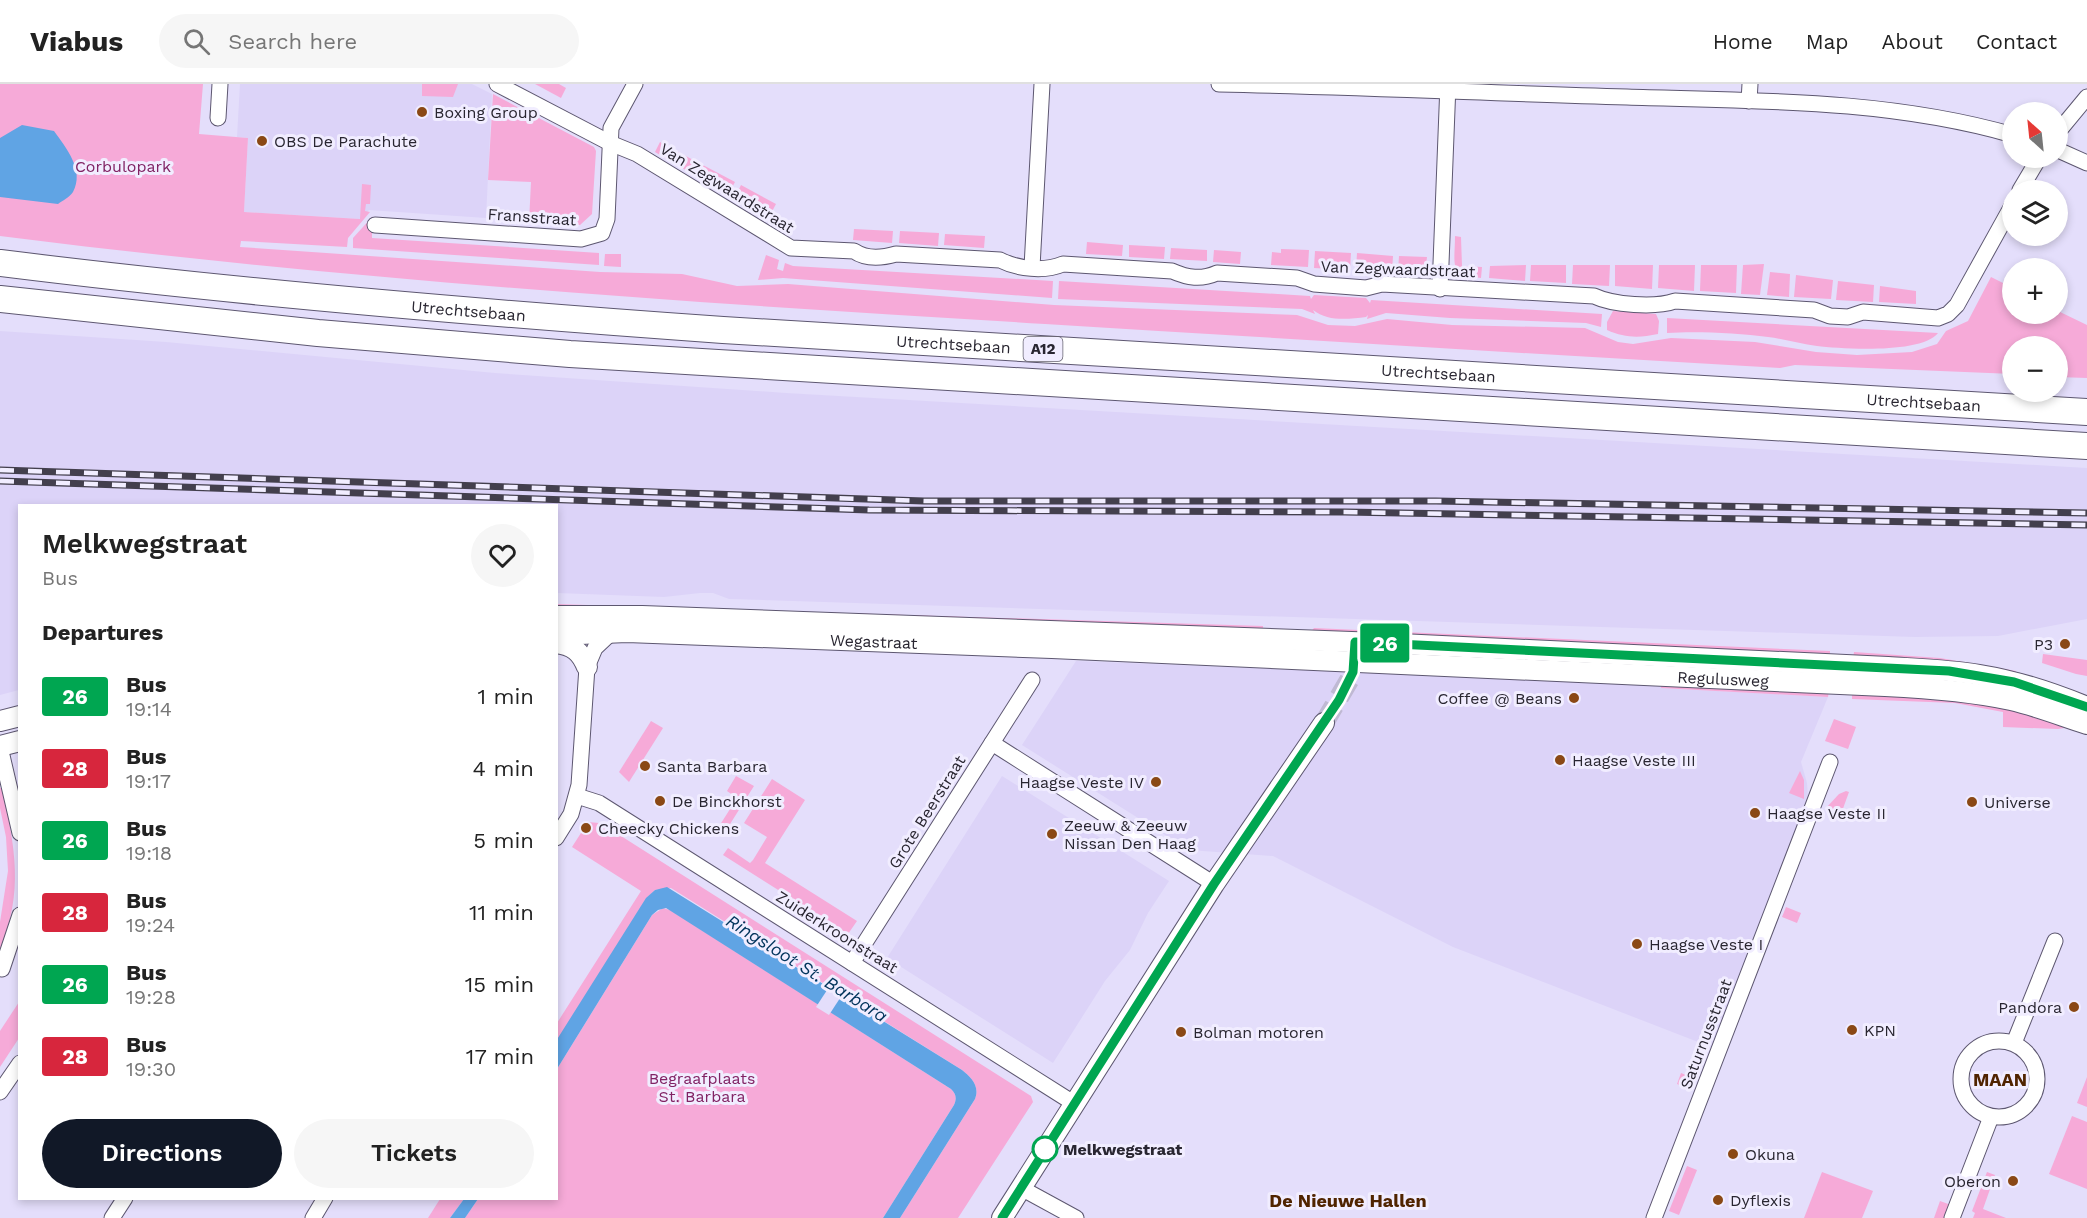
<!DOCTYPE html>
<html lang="en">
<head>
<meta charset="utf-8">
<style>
	body { margin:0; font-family:"Work Sans",sans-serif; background:#f6f6f6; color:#222; height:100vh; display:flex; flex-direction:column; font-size:22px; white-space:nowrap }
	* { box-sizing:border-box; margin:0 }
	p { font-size:20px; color:#767676 }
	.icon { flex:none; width:33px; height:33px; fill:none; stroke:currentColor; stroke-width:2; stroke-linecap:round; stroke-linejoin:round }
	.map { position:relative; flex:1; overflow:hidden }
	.drawer { position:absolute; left:18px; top:420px; width:540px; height:696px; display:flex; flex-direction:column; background:#fff; border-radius:0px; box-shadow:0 3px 9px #0003 }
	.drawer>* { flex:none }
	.badge { padding:0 12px; border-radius:4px; font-size:21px; line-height:39px }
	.needle { width:39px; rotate:333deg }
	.buttons { position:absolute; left:2002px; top:18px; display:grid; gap:12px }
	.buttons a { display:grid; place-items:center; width:66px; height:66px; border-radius:50%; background:#fff; box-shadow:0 3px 9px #0003; font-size:30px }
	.map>.badge { position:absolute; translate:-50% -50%; box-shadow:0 0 0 3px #fff }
	h2 { padding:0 24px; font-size:22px; line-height:54px }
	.round { display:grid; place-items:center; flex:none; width:63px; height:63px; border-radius:32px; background:#f6f6f6 }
	.summary { display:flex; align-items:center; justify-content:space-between; height:102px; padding:0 24px }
	h1 { font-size:28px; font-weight:600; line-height:45px }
	.action { display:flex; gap:12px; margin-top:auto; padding:12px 24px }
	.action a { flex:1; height:69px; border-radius:36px; background:#111827; color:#fff; font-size:24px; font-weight:600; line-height:69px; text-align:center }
	.action a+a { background:#f6f6f6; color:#222 }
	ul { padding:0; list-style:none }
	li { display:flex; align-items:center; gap:18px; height:72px; padding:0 24px }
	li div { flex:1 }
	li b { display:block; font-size:22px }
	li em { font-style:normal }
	li .badge { min-width:66px; font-weight:700; text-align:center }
	header { display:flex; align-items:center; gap:36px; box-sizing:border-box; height:84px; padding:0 30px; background:#fff; border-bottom:2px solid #e0e0e0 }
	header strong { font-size:28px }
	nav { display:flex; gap:33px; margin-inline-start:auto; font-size:21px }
	.search { width:420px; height:54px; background:#f6f6f6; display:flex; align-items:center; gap:15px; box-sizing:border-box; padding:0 21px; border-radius:33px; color:#767676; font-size:22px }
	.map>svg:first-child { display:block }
	.built { fill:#dcd3f8 }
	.green { fill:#f6aad8 }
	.water { fill:#60a4e4 }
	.pier { fill:#e4defb }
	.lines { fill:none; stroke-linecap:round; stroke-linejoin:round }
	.secondary-tunnel { stroke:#bfb9d3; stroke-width:20; stroke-dasharray:20 10; stroke-linecap:butt }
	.street-casing { stroke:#5d5770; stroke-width:17 }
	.secondary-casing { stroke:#5d5770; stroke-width:22 }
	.highway-casing { stroke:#5d5770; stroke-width:28 }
	.street { stroke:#fff; stroke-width:15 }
	.secondary { stroke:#fff; stroke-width:20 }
	.highway { stroke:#fff; stroke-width:26 }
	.rail-casing { stroke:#433f4d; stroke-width:7 }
	.rail { stroke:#f1edff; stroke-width:4.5; stroke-dasharray:14; stroke-linecap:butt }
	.line-casing { stroke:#fff; stroke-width:14 }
	.line { stroke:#00a651; stroke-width:9 }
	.poi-dot { fill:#8a4815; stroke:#f1edff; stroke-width:2 }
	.stop-dot { fill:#fff; stroke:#00a651; stroke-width:3 }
	.labels { text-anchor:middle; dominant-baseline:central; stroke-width:6; stroke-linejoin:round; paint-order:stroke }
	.shield { fill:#f1edff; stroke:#65626f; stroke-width:1.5 }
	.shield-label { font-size:15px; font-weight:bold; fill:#292631 }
	.poi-label { font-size:16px; fill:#292631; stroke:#f1edff; text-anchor:start }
	.park-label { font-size:16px; fill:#812264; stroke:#f1edff }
	.street-label { font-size:16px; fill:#292631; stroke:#f1edff }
	.stop-label { font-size:16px; font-weight:bold; fill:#292631; stroke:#f1edff; text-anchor:start }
	.water-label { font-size:18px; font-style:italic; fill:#00335b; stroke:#f1edff }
	.neighbourhood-label { font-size:18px; font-weight:bold; fill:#502400; stroke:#f1edff }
</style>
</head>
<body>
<header>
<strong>Viabus</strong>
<div class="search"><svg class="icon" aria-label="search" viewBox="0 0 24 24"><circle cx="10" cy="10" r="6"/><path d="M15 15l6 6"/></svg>Search here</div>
<nav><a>Home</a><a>Map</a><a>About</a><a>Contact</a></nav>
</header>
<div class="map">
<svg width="2087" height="1134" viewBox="0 0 2087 1134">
	<rect width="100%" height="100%" fill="#e4defb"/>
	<g class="built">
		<path d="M240,0H472L492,10L486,134L369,126L361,135L244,128L248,54L237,53Z"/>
		<path d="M0,247L166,258L495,289L786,309L2087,384V535L1998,552L1915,553L729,515L713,509H700L664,513L557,509L556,422H20L19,606L0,611Z"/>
		<path d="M1076,577L1661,600V604L1828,613L1801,678L1807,699L1808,713L1711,963L1453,863L1273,772L1189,766L1022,661Z"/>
		<path d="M1002,692L1169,797L1148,829L1130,866L1105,897L1053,979L887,874Z"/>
	</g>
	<g class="green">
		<path d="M0,0H203L199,50L248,54L244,128L360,135L362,100L371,101L370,120H366L365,127L370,128L348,154L347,163L241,157L240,163L600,188L682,190L737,202L788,200L1054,221L1297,231L1328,241L1355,242L1387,235L1452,241L1585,244L1618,258L1633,260L1671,254L1755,258L1816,268L1857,271L1912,268L1937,260L1946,247L1968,237L1991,193L2013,204V230H2058V227L2087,241V294L2058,293V262H2013V290L1795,281L1780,284C1535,270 1290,255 1045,240C696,219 347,196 0,152Z"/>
		<path d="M422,0H458L453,13L422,12Z"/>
		<path d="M535,0H559L566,4L561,14Z"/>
		<path d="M493,10L521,25L518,31L529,36L533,31L594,63L596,67L592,130L580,141L529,138L531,98L488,96Z"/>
		<path d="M660,58L695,77L689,88L655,68Z"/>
		<path d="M701,80L735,98L728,111L694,91Z"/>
		<path d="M741,101L776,120L768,135L734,115Z"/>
		<path d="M372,133V154L599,169V181L353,164V154Z"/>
		<path d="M854,145L893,147L892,159L853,156Z"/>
		<path d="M900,147L939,149L938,162L899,159Z"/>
		<path d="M945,150L985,152L984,164L944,161Z"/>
		<path d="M1455,152L1461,153L1462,182L1482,183L1481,194C1448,192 1455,181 1455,152Z"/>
		<path d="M1087,158L1123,161L1122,172L1086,170Z"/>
		<path d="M1129,161L1165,163L1164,175L1129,173Z"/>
		<path d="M1171,164L1207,166V177L1170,175Z"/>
		<path d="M1281,165L1309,166L1308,183L1271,181L1272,168L1281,169Z"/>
		<path d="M1214,166L1241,168L1240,180L1213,178Z"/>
		<path d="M1315,167L1351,169L1350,186L1314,184Z"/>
		<path d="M1357,169L1393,172L1392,188L1356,187Z"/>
		<path d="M605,170H621V183L604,182Z"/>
		<path d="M766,171L779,176L777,185L783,187L785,179L793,182L1053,197L1052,214L783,194L758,196Z"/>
		<path d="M1399,172L1427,173L1426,182L1415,190L1398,189Z"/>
		<path d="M1764,180L1760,211L1741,210L1743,181Z"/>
		<path d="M1526,181L1525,197L1489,194L1490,182Z"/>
		<path d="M1531,181H1566V199L1530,197Z"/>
		<path d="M1573,181H1610L1609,202L1572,200Z"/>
		<path d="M1615,181H1653L1652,205L1615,202Z"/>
		<path d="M1659,181H1695L1694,207L1658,204Z"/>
		<path d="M1701,181H1737L1736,209L1700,207Z"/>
		<path d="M1770,188L1790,190L1789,213L1767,211Z"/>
		<path d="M1796,191L1833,196L1831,215L1794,213Z"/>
		<path d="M1059,197L1310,212L1311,215L1314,211L1366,214L1370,219L1371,216L1602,230L1601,243L1586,239L1450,234L1386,229L1367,235L1368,231L1366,233C1349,235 1328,238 1313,226L1315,230L1302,225L1058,215Z"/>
		<path d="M1838,197L1874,201L1873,218L1836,216Z"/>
		<path d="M1880,202L1916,207V220L1879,218Z"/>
		<path d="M1613,227L1656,230L1659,237L1658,250C1639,254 1625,254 1607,246V238Z"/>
		<path d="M1667,234L1938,249C1922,270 1842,265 1817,262C1801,260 1784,255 1768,253C1738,249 1696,247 1667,249Z"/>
		<path d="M556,520L1263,542V549L557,527Z"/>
		<path d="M1314,544L1830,567V575L1309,550Z"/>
		<path d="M1854,568L1940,574L2016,587L2014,594L1853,575Z"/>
		<path d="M2043,570L2087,576V592L2076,590L2042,579Z"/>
		<path d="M1661,600L1829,607L1828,613L1661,604Z"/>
		<path d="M1852,607L1896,609L2001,622L2066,640L2064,644L2058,645L2003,643V628L1955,619L1852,615Z"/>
		<path d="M1834,635L1856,643L1848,665L1825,657Z"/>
		<path d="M651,637L663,644L629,698L619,688Z"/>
		<path d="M1800,687L1804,696V715L1789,709Z"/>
		<path d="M736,692L754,702L725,748L718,744L737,714L727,707Z"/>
		<path d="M772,695L805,716L765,779L857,837L848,850L723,771L728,764L750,779L753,776L767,753L744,739Z"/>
		<path d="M0,704H2C15,763 24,808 0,865V838L8,787L6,753L0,724Z"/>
		<path d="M1846,707L1849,708L1841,730L1826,724L1839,710Z"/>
		<path d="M588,738L599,739L610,745L1031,1012L1033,1018L958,1134H900L975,1015C980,1002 971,993 962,986L671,804L655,806L646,815L557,957V939L641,807L572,763Z"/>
		<path d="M1786,823L1801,829L1797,839L1782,833Z"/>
		<path d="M663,824L670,826L951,1005C956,1010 957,1014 954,1021L883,1134H465L478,1115L556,1114L557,985L652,831Z"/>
		<path d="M19,918V954L0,983V947Z"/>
		<path d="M1681,989L1696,995L1692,1006L1677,1000Z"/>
		<path d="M2087,993V1023L2077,1019Z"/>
		<path d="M2072,1032L2087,1038V1105L2049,1090Z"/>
		<path d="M1687,1082L1697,1086L1679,1131L1669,1127Z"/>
		<path d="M1822,1088L1873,1107L1862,1134H1804Z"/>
		<path d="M1987,1088L1995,1091L1983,1125L2006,1134H1973L1975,1129L1972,1127Z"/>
		<path d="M440,1115H464L450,1134H428Z"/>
		<path d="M1940,1117L1951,1121L1946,1134H1934Z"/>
	</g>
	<g class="water">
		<path d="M22,41L54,47C66,64 85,86 73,108C70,113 62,117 58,120L0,113V54Z"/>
		<path d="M667,803L962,986C971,993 980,1002 975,1015L900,1134H883L954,1021C957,1014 956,1010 951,1005L666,824L658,826L652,831L557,985L556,957L646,814L655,806Z"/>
		<path d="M464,1115H478L465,1134H450Z"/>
	</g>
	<path class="pier" d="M831,900L844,908L829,931L816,923Z"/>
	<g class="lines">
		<path class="secondary-tunnel" d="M1324,639L1351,593"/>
		<defs>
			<g id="street">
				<path d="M497,0L610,59L637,70L791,164L854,167C867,176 882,174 896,170L1000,176C1018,185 1044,188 1063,180L1172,187C1188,194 1201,196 1217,189L1297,194L1314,200L1366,204L1382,200L1594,212C1613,221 1655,224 1675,217L1814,226L1830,232L1848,233L1863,228L1938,234L1948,230L1957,221L2013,120"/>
				<path d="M1219,0C1355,3 1491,9 1627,13C1756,17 1888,15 2013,51"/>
				<path d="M1749,17L1750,0"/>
				<path d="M218,34L220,0"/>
				<path d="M2058,48L2087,13"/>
				<path d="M2058,66L2087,79"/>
				<path d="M2020,106L2039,74"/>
				<path d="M375,141L581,155L602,149L607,135L611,44L635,0"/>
				<path d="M1032,183L1042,0"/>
				<path d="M1440,205L1448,0"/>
				<path d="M992,659L1214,800"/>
				<path d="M0,663L20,749"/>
				<path d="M577,712L599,719L1075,1020"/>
				<path d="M556,754L571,730L579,701L587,583L595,564L612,548"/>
				<path d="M852,879L1032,596"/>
				<path d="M2,885L20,831"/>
				<circle cx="1999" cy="995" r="38"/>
				<path d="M2014,959L2055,857"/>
				<path d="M0,1008L20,979"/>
				<path d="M1021,1104L1076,1134"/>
				<path d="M112,1134L125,1114"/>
				<path d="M313,1134L325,1114"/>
				<path d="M1654,1134L1830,678"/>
				<path d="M1952,1134L1991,1033"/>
			</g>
			<g id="secondary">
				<path d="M556,532H642L1379,559L1888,583C1919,585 1950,586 1980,591C2017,597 2053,609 2087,623"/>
				<path id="s1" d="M556,551L627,548L1052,564L1885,602C1927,604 1970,607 2011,616C2037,622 2062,632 2087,640"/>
				<path d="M556,559C573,561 581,568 587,583"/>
				<path d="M0,637L20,632"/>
				<path d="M0,662L20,657"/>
				<path d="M1002,1134L1214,800L1324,639"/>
			</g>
			<g id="highway">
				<path id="s2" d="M0,179C240,209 481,229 723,246L2087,328"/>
				<path d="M0,215L318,249L570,270L2087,362"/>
			</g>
		</defs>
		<use href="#street" class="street-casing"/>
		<use href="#secondary" class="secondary-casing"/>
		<use href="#highway" class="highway-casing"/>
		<use href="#street" class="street"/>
		<use href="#secondary" class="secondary"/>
		<use href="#highway" class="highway"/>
		<defs>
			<g id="rail">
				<path d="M0,386L924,417H1436L2087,429"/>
				<path d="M0,397L869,426L1345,428L2087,441"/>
			</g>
		</defs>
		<use href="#rail" class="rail-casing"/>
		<use href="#rail" class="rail"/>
	</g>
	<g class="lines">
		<defs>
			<path id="line" d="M1002,1134L1214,800L1339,616L1353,588L1355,558L1949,587L2014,598L2087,623"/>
		</defs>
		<use href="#line" class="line-casing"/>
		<use href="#line" class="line"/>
	</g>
	<g class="poi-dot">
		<circle cx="422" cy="28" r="6"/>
		<circle cx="262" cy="57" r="6"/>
		<circle cx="2065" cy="560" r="6"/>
		<circle cx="1574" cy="614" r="6"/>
		<circle cx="1560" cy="676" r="6"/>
		<circle cx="645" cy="682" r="6"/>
		<circle cx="1156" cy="698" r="6"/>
		<circle cx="660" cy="717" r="6"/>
		<circle cx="1972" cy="718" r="6"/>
		<circle cx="1755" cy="729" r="6"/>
		<circle cx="586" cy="744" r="6"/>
		<circle cx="1052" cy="750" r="6"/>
		<circle cx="1637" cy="860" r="6"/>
		<circle cx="2074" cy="923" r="6"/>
		<circle cx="1852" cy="946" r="6"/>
		<circle cx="1181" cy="948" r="6"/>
		<circle cx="1733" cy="1070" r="6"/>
		<circle cx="2013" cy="1097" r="6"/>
		<circle cx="1718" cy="1116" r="6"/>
	</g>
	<circle class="stop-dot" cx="1045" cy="1065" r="12"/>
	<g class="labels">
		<rect class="shield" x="1023.5" y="253" width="39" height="24" rx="4.5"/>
		<g class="shield-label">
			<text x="1043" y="265">A12</text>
		</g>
		<g class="poi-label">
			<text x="434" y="28">Boxing Group</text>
			<text x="274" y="57">OBS De Parachute</text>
			<text x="2053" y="560" text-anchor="end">P3</text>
			<text x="1562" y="614" text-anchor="end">Coffee @ Beans</text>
			<text x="1572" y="676">Haagse Veste III</text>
			<text x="657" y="682">Santa Barbara</text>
			<text x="1144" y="698" text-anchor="end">Haagse Veste IV</text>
			<text x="672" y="717">De Binckhorst</text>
			<text x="1984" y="718">Universe</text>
			<text x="1767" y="729">Haagse Veste II</text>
			<text x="1064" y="741">Zeeuw &amp; Zeeuw<tspan x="1064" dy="18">Nissan Den Haag</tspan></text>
			<text x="598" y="744">Cheecky Chickens</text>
			<text x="1649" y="860">Haagse Veste I</text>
			<text x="2062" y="923" text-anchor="end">Pandora</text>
			<text x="1864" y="946">KPN</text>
			<text x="1193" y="948">Bolman motoren</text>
			<text x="1745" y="1070">Okuna</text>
			<text x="2001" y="1097" text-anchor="end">Oberon</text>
			<text x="1730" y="1116">Dyflexis</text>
		</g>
		<g class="park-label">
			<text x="123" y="82">Corbulopark</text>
			<text x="702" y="994">Begraafplaats<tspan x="702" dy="18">St. Barbara</tspan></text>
		</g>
		<g class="street-label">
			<text transform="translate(727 104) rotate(32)">Van Zegwaardstraat</text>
			<text transform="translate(532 133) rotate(4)">Fransstraat</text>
			<text transform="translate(1398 185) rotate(2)">Van Zegwaardstraat</text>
			<text stroke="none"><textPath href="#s2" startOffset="471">Utrechtsebaan</textPath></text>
			<text stroke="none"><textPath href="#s2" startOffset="957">Utrechtsebaan</textPath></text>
			<text stroke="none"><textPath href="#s2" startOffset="1443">Utrechtsebaan</textPath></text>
			<text stroke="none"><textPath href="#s2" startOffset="1929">Utrechtsebaan</textPath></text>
			<text stroke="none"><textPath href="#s1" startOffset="318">Wegastraat</textPath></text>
			<text stroke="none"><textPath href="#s1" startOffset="1168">Regulusweg</textPath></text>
			<text transform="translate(927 728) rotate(-58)">Grote Beerstraat</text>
			<text transform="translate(837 848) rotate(32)">Zuiderkroonstraat</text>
			<text transform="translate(1706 950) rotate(-69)">Saturnusstraat</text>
		</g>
		<g class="stop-label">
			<text x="1063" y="1065">Melkwegstraat</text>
		</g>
		<g class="water-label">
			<text transform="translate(807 884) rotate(32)">Ringsloot St. Barbara</text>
		</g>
		<g class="neighbourhood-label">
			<text x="2000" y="995">MAAN</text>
			<text x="1348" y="1116">De Nieuwe Hallen</text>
		</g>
	</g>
</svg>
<div class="buttons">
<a><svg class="needle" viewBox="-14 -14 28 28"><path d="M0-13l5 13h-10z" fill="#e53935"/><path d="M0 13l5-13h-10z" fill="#767676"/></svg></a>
<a><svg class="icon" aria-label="layers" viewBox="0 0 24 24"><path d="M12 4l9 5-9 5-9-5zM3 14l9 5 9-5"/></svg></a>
<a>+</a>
<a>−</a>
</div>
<b class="badge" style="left:1385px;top:559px;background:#00a651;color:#fff">26</b>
<section class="drawer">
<div class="summary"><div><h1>Melkwegstraat</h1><p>Bus</p></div><a class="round"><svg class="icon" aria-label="heart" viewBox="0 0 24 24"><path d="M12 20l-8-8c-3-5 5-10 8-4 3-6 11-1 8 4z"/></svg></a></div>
<h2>Departures</h2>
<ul>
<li><span class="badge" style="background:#00a651;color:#fff">26</span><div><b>Bus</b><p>19:14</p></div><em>1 min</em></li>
<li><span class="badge" style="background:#d7263d;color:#fff">28</span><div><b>Bus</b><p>19:17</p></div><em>4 min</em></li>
<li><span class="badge" style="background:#00a651;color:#fff">26</span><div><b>Bus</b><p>19:18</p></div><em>5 min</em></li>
<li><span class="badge" style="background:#d7263d;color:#fff">28</span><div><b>Bus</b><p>19:24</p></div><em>11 min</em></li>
<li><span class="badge" style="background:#00a651;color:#fff">26</span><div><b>Bus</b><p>19:28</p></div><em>15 min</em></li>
<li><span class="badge" style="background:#d7263d;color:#fff">28</span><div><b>Bus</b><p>19:30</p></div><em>17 min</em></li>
</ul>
<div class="action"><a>Directions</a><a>Tickets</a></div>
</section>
</div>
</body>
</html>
